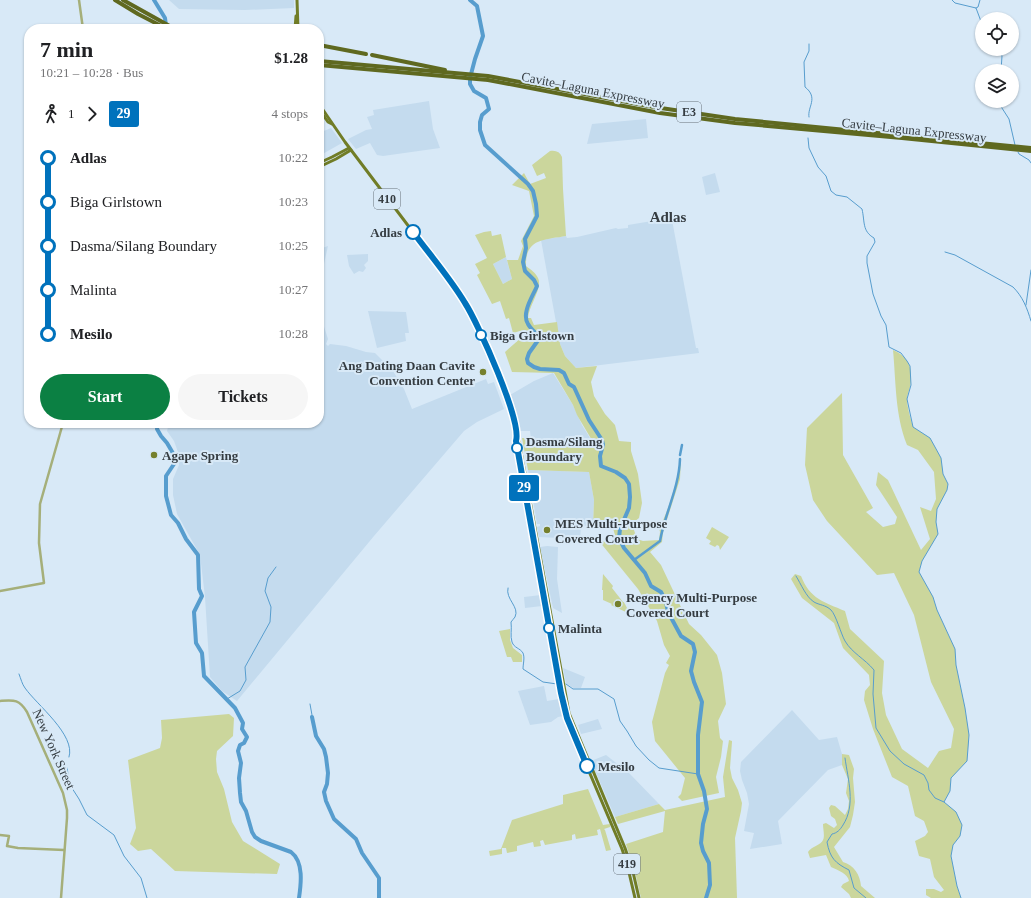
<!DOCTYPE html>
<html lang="en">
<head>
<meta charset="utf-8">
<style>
	body { margin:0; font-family:"Times New Roman",serif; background:#f6f6f6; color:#202124; height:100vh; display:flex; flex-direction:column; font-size:15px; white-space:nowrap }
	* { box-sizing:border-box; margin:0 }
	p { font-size:13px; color:#757577 }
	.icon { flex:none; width:22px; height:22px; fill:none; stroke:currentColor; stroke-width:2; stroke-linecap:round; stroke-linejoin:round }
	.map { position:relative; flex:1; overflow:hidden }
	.panel { position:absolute; left:24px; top:24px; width:300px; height:404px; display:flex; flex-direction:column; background:#fff; border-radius:16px; box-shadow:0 1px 3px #0004 }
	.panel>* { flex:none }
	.badge { padding:0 8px; border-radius:3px; font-size:14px; line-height:26px }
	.controls { position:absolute; left:975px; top:12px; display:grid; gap:8px }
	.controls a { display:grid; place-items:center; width:44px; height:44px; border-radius:50%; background:#fff; box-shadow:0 1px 3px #0004; font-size:20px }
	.map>.badge { position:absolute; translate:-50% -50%; box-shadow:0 0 0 2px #fff }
	.legs { display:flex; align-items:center; gap:6px; height:44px; padding:0 16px; font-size:13px }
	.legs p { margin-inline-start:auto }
	.summary { display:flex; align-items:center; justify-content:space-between; height:68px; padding:0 16px }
	h1 { font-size:22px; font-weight:700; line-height:30px }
	.button { display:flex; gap:8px; margin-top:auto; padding:8px 16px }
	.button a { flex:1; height:46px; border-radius:24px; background:#0b8043; color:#fff; font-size:16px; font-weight:700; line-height:46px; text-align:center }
	.button a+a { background:#f6f6f6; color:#202124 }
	ul { padding:0 16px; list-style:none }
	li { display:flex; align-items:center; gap:14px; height:44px; font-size:15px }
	li i { display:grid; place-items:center; width:6px; height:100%; margin:0 5px; background:currentColor }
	li i::after { content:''; width:10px; height:10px; margin:-5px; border:3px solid; border-radius:50%; background:#fff }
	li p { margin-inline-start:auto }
	li:first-child i { background:linear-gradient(#0000 50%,currentColor 0) }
	li:last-child i { background:linear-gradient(currentColor 50%,#0000 0) }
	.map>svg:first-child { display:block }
	.built { fill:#c4dbee }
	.green { fill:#cbd69c }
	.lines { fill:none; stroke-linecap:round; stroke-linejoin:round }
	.stream { stroke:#579dce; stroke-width:1 }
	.canal { stroke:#579dce; stroke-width:2.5 }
	.river { stroke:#579dce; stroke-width:4 }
	.minor { stroke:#a5af7a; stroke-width:2.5 }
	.major { stroke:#717d27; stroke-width:3 }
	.highway { stroke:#5f6920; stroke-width:4 }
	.line-1-casing { stroke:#fff; stroke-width:9 }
	.line-1 { stroke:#0072bc; stroke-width:6 }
	.stop-1-dot { fill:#fff; stroke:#0072bc; stroke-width:2 }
	.poi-dot { fill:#75802d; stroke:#d8e9f7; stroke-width:1.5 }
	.labels { text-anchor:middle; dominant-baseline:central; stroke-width:4; stroke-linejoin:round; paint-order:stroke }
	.shield { fill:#d8e9f7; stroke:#667078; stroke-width:1 }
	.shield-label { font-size:12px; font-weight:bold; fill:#353c41 }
	.street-label { font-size:13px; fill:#353c41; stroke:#d8e9f7 }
	.stop-label { font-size:13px; font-weight:bold; fill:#353c41; stroke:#d8e9f7; text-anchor:start }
	.poi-label { font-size:13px; font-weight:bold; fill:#353c41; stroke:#d8e9f7; text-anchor:start }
	.quarter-label { font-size:15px; font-weight:bold; fill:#353c41; stroke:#d8e9f7 }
</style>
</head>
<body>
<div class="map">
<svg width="1031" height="898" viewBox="0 0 1031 898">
	<rect width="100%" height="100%" fill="#d8e9f7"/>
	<g class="built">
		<path d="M169,0H294V8L245,10L179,9Z"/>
		<path d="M429,101L433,129L440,148L383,156L377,155L370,143L356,149L348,139L366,130L372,129L367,117L374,115L373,110Z"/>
		<path d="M646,119L648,138L587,144L592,124Z"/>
		<path d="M331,128L342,143L319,156V133Z"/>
		<path d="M715,173L720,192L706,195L702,177Z"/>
		<path d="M670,218L672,220L696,348H698L699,353L576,368L565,356L560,344L541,240L566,236L567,238L577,237L616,228L618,229L628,228V225Z"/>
		<path d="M328,246L319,286V249Z"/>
		<path d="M368,254V261L364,265L366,268L363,272L359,271L354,274L349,266L347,255Z"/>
		<path d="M506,257L512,279L503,284L493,264Z"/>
		<path d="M319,311L328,339L326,344L328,346L330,344L346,346L366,352L375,353L393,371L404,389L412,409L486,379L488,384L494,382L504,409L477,422L464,431L374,536L237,701L222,691L210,677L205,597L200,555L177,514L173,495V479L179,465V455L174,441L167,431L169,423H319Z"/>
		<path d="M368,311L406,312L409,333H405L406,341L377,348Z"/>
		<path d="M553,373L573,405L582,425L593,443L531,439L530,431H520L516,413L510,395L534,381Z"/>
		<path d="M528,470L589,472L594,500L593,527L581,526L580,539L539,537L537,527L540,526V524H537Z"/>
		<path d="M547,546L558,547L557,579L562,613L553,608L540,547Z"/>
		<path d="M541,595L542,606L525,608L524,597Z"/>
		<path d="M563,668L585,677L581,688H573L566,683Z"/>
		<path d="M544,686L547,701L559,699L563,716L558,717L551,722L530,725L518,691Z"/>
		<path d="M792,710L819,740L837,737L842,754V765L828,770L778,821L782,844L750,849L754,833L744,831L749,804L747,793L742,780L740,771L741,762Z"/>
		<path d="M598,719L602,729L581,734L578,725Z"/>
		<path d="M606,755L629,773L659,804L615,817L591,761Z"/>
	</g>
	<g class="green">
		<path d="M550,151C556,150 560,152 562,157L563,189L566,236C545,240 525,238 526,266C530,269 536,273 538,278C543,288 529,305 528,318H531L534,325L557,322L560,344L565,356L576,368L597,366L591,382L594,396L605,414L615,425L619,441L631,442V451L638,474L642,503L639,518L634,522V530L637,539L643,541L659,540L660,532L659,528C668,513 679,477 680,459H681L680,479L663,532L662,542L650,552L661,565L689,624L701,635L717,655L722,673L726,704L718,721L720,738L723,741L721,757L716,777L719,793L682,801L678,797L681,794L685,778L655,741L652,722L665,673L669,665L666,663L670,656L664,645L657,621L638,589L599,541L617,543L613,528L593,527L594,500L589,472L528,470L522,438L593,442L577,415L573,405L554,373L512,372L505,352L522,337L520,331L513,333L509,318L506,319L500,301L492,304L477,275L480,273L475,264L487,258L475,235L484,232L491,231L492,236L501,234L506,257L493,264L503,284L512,279L507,260H518L523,246L521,241L534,216L529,191L512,185L524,173L530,184L546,178L544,173L537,176L532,165Z"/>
		<path d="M893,350C910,357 913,370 910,387C909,391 907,395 907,399C907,408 911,419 913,427L930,438L935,447L941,458L943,474L948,484L947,490L937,509L936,522L938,534L922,561L919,572L933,597L937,610L955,649L956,665L965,708L969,735L967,761L951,778L950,791L944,802L956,812L962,825L960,836L953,845L951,856L957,886L961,898H931L926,895V889H934L941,892L944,890L934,877L930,859L919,856L915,841L925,836L928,832L924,821L915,816L908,786L892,777L873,729L864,700L865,691L870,685L869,675L843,648L834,623L802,598L791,579L795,574L801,576C810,599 824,602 845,611L850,629L884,661L882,693L886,715L902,749L928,768L939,751L951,748L954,729L931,682L914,615L894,573L877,575L827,521L813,500L805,465L807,428L842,393L843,455L873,508L866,512L883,527L895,524L897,517L876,485L878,472L888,480L921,550L930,539L920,507L931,511L936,499L934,472L918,450L907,445C895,415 896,382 893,350Z"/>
		<path d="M712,527L729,537L720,550L719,546L717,545L715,547L709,544L711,541L706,538Z"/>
		<path d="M603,574L613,586L612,588L623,602H624L630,614L611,605L612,604L603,600V590H602Z"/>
		<path d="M510,629V640L513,648L522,655V662H513L511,657H507L499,631Z"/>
		<path d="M229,714L234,718L233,736L217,751L216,759L217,772L224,789L232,822L243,841L280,864L277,874L175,871L151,849L138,851L130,844L136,828L128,760L160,748L162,738L161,720Z"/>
		<path d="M729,740L732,741V742L730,768L732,778L738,790L742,803L741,811L735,838L737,898H641L635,872L626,844L663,832L665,811L618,824L615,817L659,804L665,810L725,797L723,777Z"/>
		<path d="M842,754L849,755L854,769L853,778L855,802L853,815L850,827L834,847L843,862C854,865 860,875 861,886L875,898H851L849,894L841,887L843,884L849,881C848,874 838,870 831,867L826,855L810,858L808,852C812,846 821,845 823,840C825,836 823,829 823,824L826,823L834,828L837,825L835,819L831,816L829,808L831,805L835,806L845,815L848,809L849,801L846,793L848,779L842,765Z"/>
		<path d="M588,789L603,825L610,824V827L604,829L605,830L611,850L606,851L600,829L597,830L598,835L576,839L575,834L572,835V840L545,845L543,840L540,841L541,846L534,847L533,842L517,846V851L507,853L506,848H502V854L490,856L489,851L501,849L512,820L563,804V795Z"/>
	</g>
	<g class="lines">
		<g class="stream">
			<path d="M952,0L955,3L976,8L982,24"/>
			<path d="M976,8L978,7L980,0"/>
			<path d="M998,49L1002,56L1001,71"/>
			<path d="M1001,101L1000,105L1009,119L1015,145"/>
			<path d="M809,117C807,107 819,98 805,87L804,62L809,51V44"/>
			<path d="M808,138L809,148L818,167L826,176L831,191L836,195L847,197L862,209C865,222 862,231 874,238L875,242L867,256V263L873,294L881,316L886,325L889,347L901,353L907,361L910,366L911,385L907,399L913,427L930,438L935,447L941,458L943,474L948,484L947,490L937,509L936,522L938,534L922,561L919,572L933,597L937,610L955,649L956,665L965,708L969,735L967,761L951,778L950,791L944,802L956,812L962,825L960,836L953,845L951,856L957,886L961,898"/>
			<path d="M1018,152L1019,154L1029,160L1031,163"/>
			<path d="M945,252L955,255L1013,287C1023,297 1027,308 1031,321"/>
			<path d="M1026,305L1031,270"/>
			<path d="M796,576C801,584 806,597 814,602C819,605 826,605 831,610C836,615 841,634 845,641C852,653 865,659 874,670L873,694L876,728L890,751L904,764L924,775L928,783L929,790L935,798L944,802"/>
			<path d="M508,588C505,599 520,607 515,617C514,619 512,620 511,622C512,629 510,636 512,642C514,648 520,648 523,653C525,658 523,664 523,669L543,682L557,684"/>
			<path d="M19,674C21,679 22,684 25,688C37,705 76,735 69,757"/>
			<path d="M566,684L573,689H598L614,699L620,721L627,731L636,746L649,760L659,768L698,774"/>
			<path d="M227,699L240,691L246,680L245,667L270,622L271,607L265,591L268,578L276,567"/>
			<path d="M310,704L312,715"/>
			<path d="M845,758C848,780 856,805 843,825C840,830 837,833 832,834L827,842C830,858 835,863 849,870L854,888L866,898"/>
			<path d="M67,768L70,785L79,799L87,815L114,835L124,856L141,878L147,898"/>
		</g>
		<g class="canal">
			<path d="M680,455L682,445"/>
			<path d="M634,560L660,541C665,513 679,488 680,459"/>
		</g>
		<g class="river">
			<path d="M154,0L165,18L166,26"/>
			<path d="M470,0L477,6L483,36L475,59L470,78V84L474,91L486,98L489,109L482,115L480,122V130L485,145L528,184L533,191L536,204L537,216L525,239L526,248L523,262L525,271L534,280L537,286C533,296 521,313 528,324C531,330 537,332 539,339L529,353L527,359L528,363L534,367L540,369L559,370L564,373L569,384L574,387L589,420L602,440L603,445L600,456L601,466L616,472L625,478L629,484L630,497L629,508L620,529L619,538L624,548L645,573L651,586L661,592L666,602L668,612L681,636L693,644L695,652L691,671L694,682L702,702L698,735V774L704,791L707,809L703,824L701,843L703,851L709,863L710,885L706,898"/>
			<path d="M158,423L157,429L161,436L167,443L174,455V464L166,476V496L171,515L178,523L186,539L198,555L199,589L202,596L194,612L196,643L202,653L204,676L235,708L243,723L242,729L247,737L244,743L240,745L238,751L241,763L239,778L240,793L241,802L246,811L252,832L255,837L261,841L291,852C304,862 301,884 299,898"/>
			<path d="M312,717L316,736L324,749L326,757L328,773L327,784L324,792L326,801L334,819L356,839L362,853L379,878V898"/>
		</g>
		<g class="minor">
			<path d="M79,0L83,29"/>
			<path d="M0,591L44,583L39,543L40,504L63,423"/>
			<path d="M0,701C14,700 19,699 27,712L63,793L67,810V818L61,898"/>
			<path d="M0,835L9,836L7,846L18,848L64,850"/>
		</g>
		<g class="major">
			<path d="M297,0L298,29"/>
			<path d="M295,29L296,16"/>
			<path d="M319,104L345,142L431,256L467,305L480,331L508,399L513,414L517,437L519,441L569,713L625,848L633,872L639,898"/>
			<path d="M319,109L328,122L332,124"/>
			<path d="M319,163L332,157L349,148"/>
			<path d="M319,167L336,159L351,150"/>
			<path d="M517,437L516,441L564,707L571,729L622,849L627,864L635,898"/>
		</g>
		<g class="highway">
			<path d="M115,0L138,14L167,29"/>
			<path d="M123,0L175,29"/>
			<path d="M319,45L366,54"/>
			<path d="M372,55L445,70"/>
			<path d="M319,61L488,76L654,107L735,119L1031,148"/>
			<path d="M319,65L488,80L660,113L735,123L902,138L1031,151"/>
		</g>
	</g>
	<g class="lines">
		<defs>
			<path id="line-1" d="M413,232C430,255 450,278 465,303C478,323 522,421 516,441L561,693L567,718L587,766"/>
		</defs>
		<use href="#line-1" class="line-1-casing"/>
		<use href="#line-1" class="line-1"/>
	</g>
	<g class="stop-1-dot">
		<circle cx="413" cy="232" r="7"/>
		<circle cx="481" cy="335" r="5"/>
		<circle cx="517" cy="448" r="5"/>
		<circle cx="549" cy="628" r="5"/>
		<circle cx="587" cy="766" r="7"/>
	</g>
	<g class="poi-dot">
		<circle cx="483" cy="372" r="4"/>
		<circle cx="154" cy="455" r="4"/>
		<circle cx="547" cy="530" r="4"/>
		<circle cx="618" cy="604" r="4"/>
	</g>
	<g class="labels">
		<g class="shield">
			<rect x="677" y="102" width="24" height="20" rx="3"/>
			<rect x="374" y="189" width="26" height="20" rx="3"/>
			<rect x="614" y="854" width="26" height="20" rx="3"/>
		</g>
		<g class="shield-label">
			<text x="689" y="112">E3</text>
			<text x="387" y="199">410</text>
			<text x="627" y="864">419</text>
		</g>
		<g class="street-label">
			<text transform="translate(593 90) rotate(11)">Cavite–Laguna Expressway</text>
			<text transform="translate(914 130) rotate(6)">Cavite–Laguna Expressway</text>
			<text transform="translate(54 749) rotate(66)">New York Street</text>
		</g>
		<g class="stop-label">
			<text x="402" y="232" text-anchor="end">Adlas</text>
			<text x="490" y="335">Biga Girlstown</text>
			<text x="526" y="441">Dasma/Silang<tspan x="526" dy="15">Boundary</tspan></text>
			<text x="558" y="628">Malinta</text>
			<text x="598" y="766">Mesilo</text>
		</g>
		<g class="poi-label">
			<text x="475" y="365" text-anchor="end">Ang Dating Daan Cavite<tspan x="475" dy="15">Convention Center</tspan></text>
			<text x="162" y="455">Agape Spring</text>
			<text x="555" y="523">MES Multi-Purpose<tspan x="555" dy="15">Covered Court</tspan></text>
			<text x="626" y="597">Regency Multi-Purpose<tspan x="626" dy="15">Covered Court</tspan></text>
		</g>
		<g class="quarter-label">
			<text x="668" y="217">Adlas</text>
		</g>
	</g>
</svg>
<div class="controls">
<a><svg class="icon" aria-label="locate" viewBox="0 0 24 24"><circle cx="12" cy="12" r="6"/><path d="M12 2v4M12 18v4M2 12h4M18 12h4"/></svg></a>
<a><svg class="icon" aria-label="layers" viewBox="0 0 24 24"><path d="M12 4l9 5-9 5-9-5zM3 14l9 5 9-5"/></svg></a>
</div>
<b class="badge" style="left:524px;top:488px;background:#0072bc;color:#fff">29</b>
<section class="panel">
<div class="summary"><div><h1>7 min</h1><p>10:21 – 10:28 · Bus</p></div><b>$1.28</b></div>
<div class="legs"><svg class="icon" aria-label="walk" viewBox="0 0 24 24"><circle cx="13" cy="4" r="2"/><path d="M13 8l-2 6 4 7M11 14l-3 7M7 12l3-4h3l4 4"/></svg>1<svg class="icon" aria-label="forward" viewBox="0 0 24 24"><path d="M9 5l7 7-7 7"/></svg><b class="badge" style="background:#0072bc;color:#fff">29</b><p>4 stops</p></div>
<ul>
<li><i style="color:#0072bc"></i><b>Adlas</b><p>10:22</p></li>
<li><i style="color:#0072bc"></i><span>Biga Girlstown</span><p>10:23</p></li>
<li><i style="color:#0072bc"></i><span>Dasma/Silang Boundary</span><p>10:25</p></li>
<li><i style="color:#0072bc"></i><span>Malinta</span><p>10:27</p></li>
<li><i style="color:#0072bc"></i><b>Mesilo</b><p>10:28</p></li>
</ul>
<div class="button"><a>Start</a><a>Tickets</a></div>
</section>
</div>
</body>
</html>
